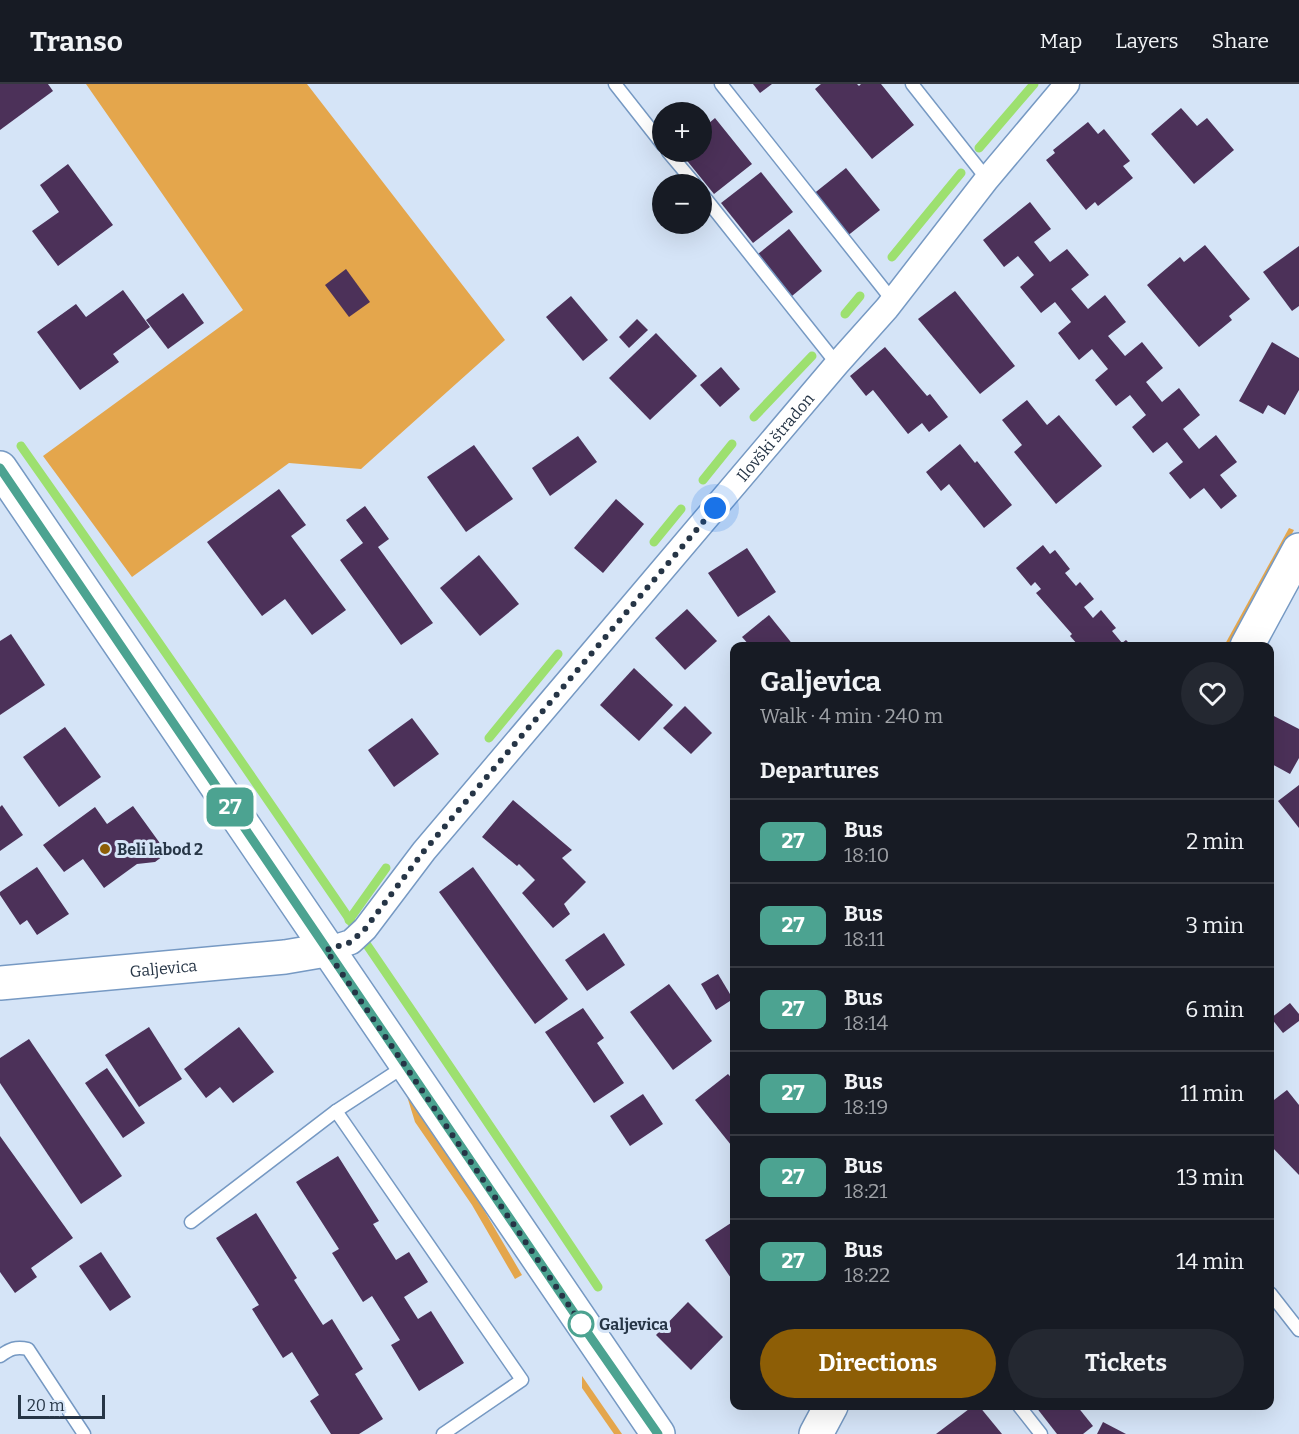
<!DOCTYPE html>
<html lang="en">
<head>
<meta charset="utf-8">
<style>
	body { margin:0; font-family:Bitter,serif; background:#242831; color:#f1f3f6; height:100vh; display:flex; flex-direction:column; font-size:22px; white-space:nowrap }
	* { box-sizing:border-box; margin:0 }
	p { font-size:20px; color:#9ea1a6 }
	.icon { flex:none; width:33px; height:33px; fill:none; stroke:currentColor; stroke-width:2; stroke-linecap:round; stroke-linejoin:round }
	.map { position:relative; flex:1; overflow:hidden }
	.panel { position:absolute; left:730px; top:558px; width:544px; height:768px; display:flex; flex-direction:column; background:#171b24; border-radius:12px; box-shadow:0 6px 24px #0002 }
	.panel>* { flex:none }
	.badge { padding:0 12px; border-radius:9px; font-size:21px; line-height:39px }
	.controls { position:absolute; left:652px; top:18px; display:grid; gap:12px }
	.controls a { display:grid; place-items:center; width:60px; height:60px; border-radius:50%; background:#171b24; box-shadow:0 6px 24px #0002; font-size:30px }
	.scale { position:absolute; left:18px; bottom:15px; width:87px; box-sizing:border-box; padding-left:6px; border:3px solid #263546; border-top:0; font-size:16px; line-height:21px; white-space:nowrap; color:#263546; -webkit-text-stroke:4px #d5e4f7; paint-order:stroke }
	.you { position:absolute; width:30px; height:30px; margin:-15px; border:4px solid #fff; border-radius:50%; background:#1a73e8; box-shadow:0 0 0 9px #1a73e833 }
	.map>.badge { position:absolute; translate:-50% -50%; box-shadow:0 0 0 3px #fff }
	h2 { padding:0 30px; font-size:22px; line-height:54px }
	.round { display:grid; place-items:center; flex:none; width:63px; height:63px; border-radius:32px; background:#242831 }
	.head { display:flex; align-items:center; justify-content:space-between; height:102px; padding:0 30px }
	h1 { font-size:28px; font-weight:700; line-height:45px }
	.action { display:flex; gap:12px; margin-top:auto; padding:12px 30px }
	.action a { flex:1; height:69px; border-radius:36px; background:#8d5e06; color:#fff; font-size:24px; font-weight:700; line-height:69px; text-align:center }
	.action a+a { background:#242831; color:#f1f3f6 }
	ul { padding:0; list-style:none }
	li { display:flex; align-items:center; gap:18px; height:84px; padding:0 30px; border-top:2px solid #363941 }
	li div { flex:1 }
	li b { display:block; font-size:22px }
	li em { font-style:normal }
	li .badge { min-width:66px; font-weight:700; text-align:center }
	header { display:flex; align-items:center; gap:36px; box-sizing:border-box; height:84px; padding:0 30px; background:#171b24; border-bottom:2px solid #363941 }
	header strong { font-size:28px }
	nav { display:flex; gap:33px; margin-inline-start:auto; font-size:21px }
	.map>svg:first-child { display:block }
	.green { fill:#e4a64c }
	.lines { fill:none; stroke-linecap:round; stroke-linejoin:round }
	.stream { stroke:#9de06f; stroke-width:9 }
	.building { fill:#4c3159 }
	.lane-casing { stroke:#7699c3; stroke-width:15 }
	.street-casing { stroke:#7699c3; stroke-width:27 }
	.secondary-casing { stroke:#7699c3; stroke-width:36 }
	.lane { stroke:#fff; stroke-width:12 }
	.street { stroke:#fff; stroke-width:24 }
	.secondary { stroke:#fff; stroke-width:33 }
	.line-casing { stroke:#fff; stroke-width:14 }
	.line { stroke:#4ca391; stroke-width:9 }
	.walk { stroke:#263546; stroke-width:6; stroke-dasharray:0 10.8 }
	.poi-dot { fill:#8d5e06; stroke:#d5e4f7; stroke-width:2 }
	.stop-dot { fill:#fff; stroke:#4ca391; stroke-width:3 }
	.labels { text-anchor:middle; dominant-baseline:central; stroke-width:6; stroke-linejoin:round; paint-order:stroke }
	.street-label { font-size:16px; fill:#263546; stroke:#d5e4f7 }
	.poi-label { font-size:16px; font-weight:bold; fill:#263546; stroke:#d5e4f7; text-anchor:start }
	.stop-label { font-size:16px; font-weight:bold; fill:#263546; stroke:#d5e4f7; text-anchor:start }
</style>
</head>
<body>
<header>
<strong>Transo</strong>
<nav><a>Map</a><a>Layers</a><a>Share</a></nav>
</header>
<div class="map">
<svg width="1299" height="1350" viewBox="0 0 1299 1350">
	<rect width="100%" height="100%" fill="#d5e4f7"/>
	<g class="green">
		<path d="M86,0H307L505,256L361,385L289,379L132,493L43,372L243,226Z"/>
		<path d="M1289,444L1294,446L1230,562H1224Z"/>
		<path d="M406,1009L481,1121L522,1191L515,1195L472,1121L415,1038Z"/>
		<path d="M582,1292L622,1350H614L582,1304Z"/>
	</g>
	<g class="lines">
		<g class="stream">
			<path d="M979,64L1034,0"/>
			<path d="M892,173L961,89"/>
			<path d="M845,230L860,212"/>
			<path d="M754,333L812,272"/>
			<path d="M21,362C217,640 409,920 598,1203"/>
			<path d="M703,396L732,360"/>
			<path d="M654,458L681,425"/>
			<path d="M489,654L558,570"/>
			<path d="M349,836L386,784"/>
		</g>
	</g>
	<g class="building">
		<path d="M0,0H48L53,7L0,46Z"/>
		<path d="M753,0H772L760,9Z"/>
		<path d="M821,0H857L859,2L861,0H881L914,41L872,75L815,5Z"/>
		<path d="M1181,24L1197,42L1207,34L1234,66L1194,100L1151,50Z"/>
		<path d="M715,34L752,80L714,110L680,68H702V45Z"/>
		<path d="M1088,38L1098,50L1104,45L1130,77L1123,82L1133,94L1098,122L1095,118L1086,126L1046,76L1055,69L1053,66Z"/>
		<path d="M68,80L113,141L58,182L32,147L59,128L40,101Z"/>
		<path d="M846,84L880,126L846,153L812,111Z"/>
		<path d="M761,88L793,128L753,159L721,119Z"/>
		<path d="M1030,118L1051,145L1034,158L1050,178L1067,165L1089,191L1071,205L1088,225L1105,211L1126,238L1108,252L1125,272L1142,258L1163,284L1146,298L1162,318L1179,304L1200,331L1183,345L1199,365L1216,351L1237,378L1220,391L1237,412L1221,425L1204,404L1190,415L1169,389L1183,378L1167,358L1153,369L1132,343L1146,331L1130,311L1116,322L1095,296L1108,285L1092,265L1079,276L1058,249L1071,238L1055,218L1041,229L1020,203L1034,191L1018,172L1004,183L983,156Z"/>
		<path d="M789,145L822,187L792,212L758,170Z"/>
		<path d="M1205,161L1250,215L1229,232L1232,236L1199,263L1147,201L1180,173L1184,178Z"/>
		<path d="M1299,162V222L1292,227L1263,188Z"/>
		<path d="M346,185L370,218L349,233L325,201Z"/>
		<path d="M123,206L150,243L113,270L119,278L80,306L37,248L76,220L86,233Z"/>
		<path d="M955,207L1015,282L980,310L918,235Z"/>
		<path d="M183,209L204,239L168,265L146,236Z"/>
		<path d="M571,212L608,256L583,277L546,233Z"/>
		<path d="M637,235L648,246L629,264L619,253Z"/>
		<path d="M656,249L697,292L650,336L609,294Z"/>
		<path d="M1272,258L1299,274V306L1285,331L1268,321L1263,330L1239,317Z"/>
		<path d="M885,263L927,312L930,310L948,333L929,348L922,339L908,350L873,306L866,312L850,292Z"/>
		<path d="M721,283L740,305L720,323L700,301Z"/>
		<path d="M1027,316L1047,341L1059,331L1102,382L1056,420L1014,368L1022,361L1002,336Z"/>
		<path d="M578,352L597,378L550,412L532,384Z"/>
		<path d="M960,360L975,379L977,377L1012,421L984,444L949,400L941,407L926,388Z"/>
		<path d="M474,361L513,415L466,448L427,393Z"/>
		<path d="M279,405L306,441L291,452L346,526L312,551L285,515L262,532L207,458Z"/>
		<path d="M616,415L644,440L603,489L574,464Z"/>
		<path d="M365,422L389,455L378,463L433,539L401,561L340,476L363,459L346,436Z"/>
		<path d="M1043,461L1050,470L1055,466L1070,485L1065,489L1076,502L1080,498L1094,515L1084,523L1093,534L1101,526L1116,544L1112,547L1122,559L1126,556L1132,562H1079L1070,552L1072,550L1036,509L1041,505L1035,498L1031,502L1016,484Z"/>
		<path d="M747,464L776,508L738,533L708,489Z"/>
		<path d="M479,471L519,520L480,552L440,504Z"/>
		<path d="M687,525L717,557L685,586L655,554Z"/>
		<path d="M769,531L794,562H750L742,553Z"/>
		<path d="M11,550L45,601L0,631V557Z"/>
		<path d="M634,584L673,621L639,657L600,621Z"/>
		<path d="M685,622L712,649L691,670L663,644Z"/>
		<path d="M1270,630L1299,645V674L1290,690L1270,679Z"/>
		<path d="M412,634L439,670L394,703L368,666Z"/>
		<path d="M65,643L101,693L59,723L23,673Z"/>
		<path d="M1299,701V744L1278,717Z"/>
		<path d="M513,716L572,766L562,774L586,798L564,820L570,830L553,844L522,809L535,796L519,780L517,782L482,753Z"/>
		<path d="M2,721L23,751L0,767V723Z"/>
		<path d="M133,722L167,769L155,778L137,780L104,804L83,775L64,788L43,761L95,723L107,740Z"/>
		<path d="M37,783L69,830L37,851L27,836L20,841L0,811V808Z"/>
		<path d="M473,783L568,915L535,940L439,808Z"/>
		<path d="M604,849L625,881L587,907L565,876Z"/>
		<path d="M718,890L733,915L716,926L701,900Z"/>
		<path d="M669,900L712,957L673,986L630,928Z"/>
		<path d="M1290,919L1299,930V937L1283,949L1271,934Z"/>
		<path d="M583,924L604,954L597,959L624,999L594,1019L545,948Z"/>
		<path d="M149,943L182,995L139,1023L105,971Z"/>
		<path d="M239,943L274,988L233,1019L220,1003L206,1014L184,985Z"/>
		<path d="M29,955L122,1092L81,1120L0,999V974Z"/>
		<path d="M107,984L145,1039L123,1054L85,999Z"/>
		<path d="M728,990L735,998V1066L695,1016Z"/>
		<path d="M1287,1006L1299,1021V1091L1270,1061V1019Z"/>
		<path d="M643,1010L663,1040L630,1062L610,1032Z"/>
		<path d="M0,1052L73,1154L31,1184L37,1193L15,1209L0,1188Z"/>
		<path d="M338,1072L379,1137L373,1140L396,1176L409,1168L428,1198L404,1213L418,1235L431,1227L464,1279L419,1307L391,1261L400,1256L372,1212L363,1218L332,1169L339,1165L296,1098Z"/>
		<path d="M256,1129L297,1194L294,1196L323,1241L332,1235L363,1285L355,1290L383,1335L359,1350H331L310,1317L319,1311L292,1268L283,1274L252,1225L259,1221L216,1154Z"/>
		<path d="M734,1137L735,1139V1200L705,1156Z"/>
		<path d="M101,1168L131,1213L110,1227L79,1182Z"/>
		<path d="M688,1218L723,1253L691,1286L656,1251Z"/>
		<path d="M973,1322H979L1002,1350H936Z"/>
		<path d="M1038,1322H1077L1093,1342L1083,1350H1057L1036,1323Z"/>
		<path d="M1103,1338L1126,1350H1097Z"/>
	</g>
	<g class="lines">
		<defs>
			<g id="lane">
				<path d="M615,0L663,61"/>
				<path d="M721,0L893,217"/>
				<path d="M912,0L987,95"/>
				<path d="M668,68L695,100"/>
				<path d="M702,110L837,280"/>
				<path d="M336,1027L522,1296L443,1350"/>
				<path d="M191,1138L336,1027L405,982"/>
				<path d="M1270,1209L1299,1246"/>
				<path d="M0,1272C10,1265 16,1262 28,1265L84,1350"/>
				<path d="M1019,1322L1041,1350"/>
			</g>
			<g id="street">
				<path id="s1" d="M326,866L351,858L365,845L424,767L837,280L887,224L987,95L1067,0"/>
			</g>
			<g id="secondary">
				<path d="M0,384L658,1350"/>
				<path d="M1247,562L1299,466"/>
				<path id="s2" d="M0,899L285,873L326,866"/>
				<path d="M816,1350L831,1322"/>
			</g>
		</defs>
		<use href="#lane" class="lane-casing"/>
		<use href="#street" class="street-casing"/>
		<use href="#secondary" class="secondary-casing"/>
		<use href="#lane" class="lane"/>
		<use href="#street" class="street"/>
		<use href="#secondary" class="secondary"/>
	</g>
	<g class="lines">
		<defs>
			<path id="line" d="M0,384L587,1248L658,1350"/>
		</defs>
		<use href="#line" class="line-casing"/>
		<use href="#line" class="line"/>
		<path class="walk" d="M581,1240L587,1248L326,866L351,858L365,845L424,767L715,424"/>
	</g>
	<circle class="poi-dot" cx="105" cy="765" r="6"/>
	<circle class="stop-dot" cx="581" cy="1240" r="12"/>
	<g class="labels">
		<g class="street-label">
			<text stroke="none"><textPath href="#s1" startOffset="686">Ilovški štradon</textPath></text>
			<text stroke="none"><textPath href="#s2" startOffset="164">Galjevica</textPath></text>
		</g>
		<g class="poi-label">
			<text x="117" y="765">Beli labod 2</text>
		</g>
		<g class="stop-label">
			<text x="599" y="1240">Galjevica</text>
		</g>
	</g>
</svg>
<div class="controls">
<a>+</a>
<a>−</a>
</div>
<div class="scale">20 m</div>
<div class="you" style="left:715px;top:424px"></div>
<b class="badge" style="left:230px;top:723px;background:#4ca391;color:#fff">27</b>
<section class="panel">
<div class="head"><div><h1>Galjevica</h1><p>Walk · 4 min · 240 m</p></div><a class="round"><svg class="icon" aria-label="heart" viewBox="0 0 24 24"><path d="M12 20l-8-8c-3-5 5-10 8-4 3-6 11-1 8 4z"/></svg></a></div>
<h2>Departures</h2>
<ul>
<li><span class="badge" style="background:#4ca391;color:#fff">27</span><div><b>Bus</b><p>18:10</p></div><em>2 min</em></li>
<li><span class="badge" style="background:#4ca391;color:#fff">27</span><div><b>Bus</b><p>18:11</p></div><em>3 min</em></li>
<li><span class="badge" style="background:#4ca391;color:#fff">27</span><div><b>Bus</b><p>18:14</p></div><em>6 min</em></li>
<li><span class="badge" style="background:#4ca391;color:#fff">27</span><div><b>Bus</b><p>18:19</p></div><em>11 min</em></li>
<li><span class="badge" style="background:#4ca391;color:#fff">27</span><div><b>Bus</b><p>18:21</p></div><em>13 min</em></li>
<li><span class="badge" style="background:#4ca391;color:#fff">27</span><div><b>Bus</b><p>18:22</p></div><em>14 min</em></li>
</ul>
<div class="action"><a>Directions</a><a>Tickets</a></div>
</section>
</div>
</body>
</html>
